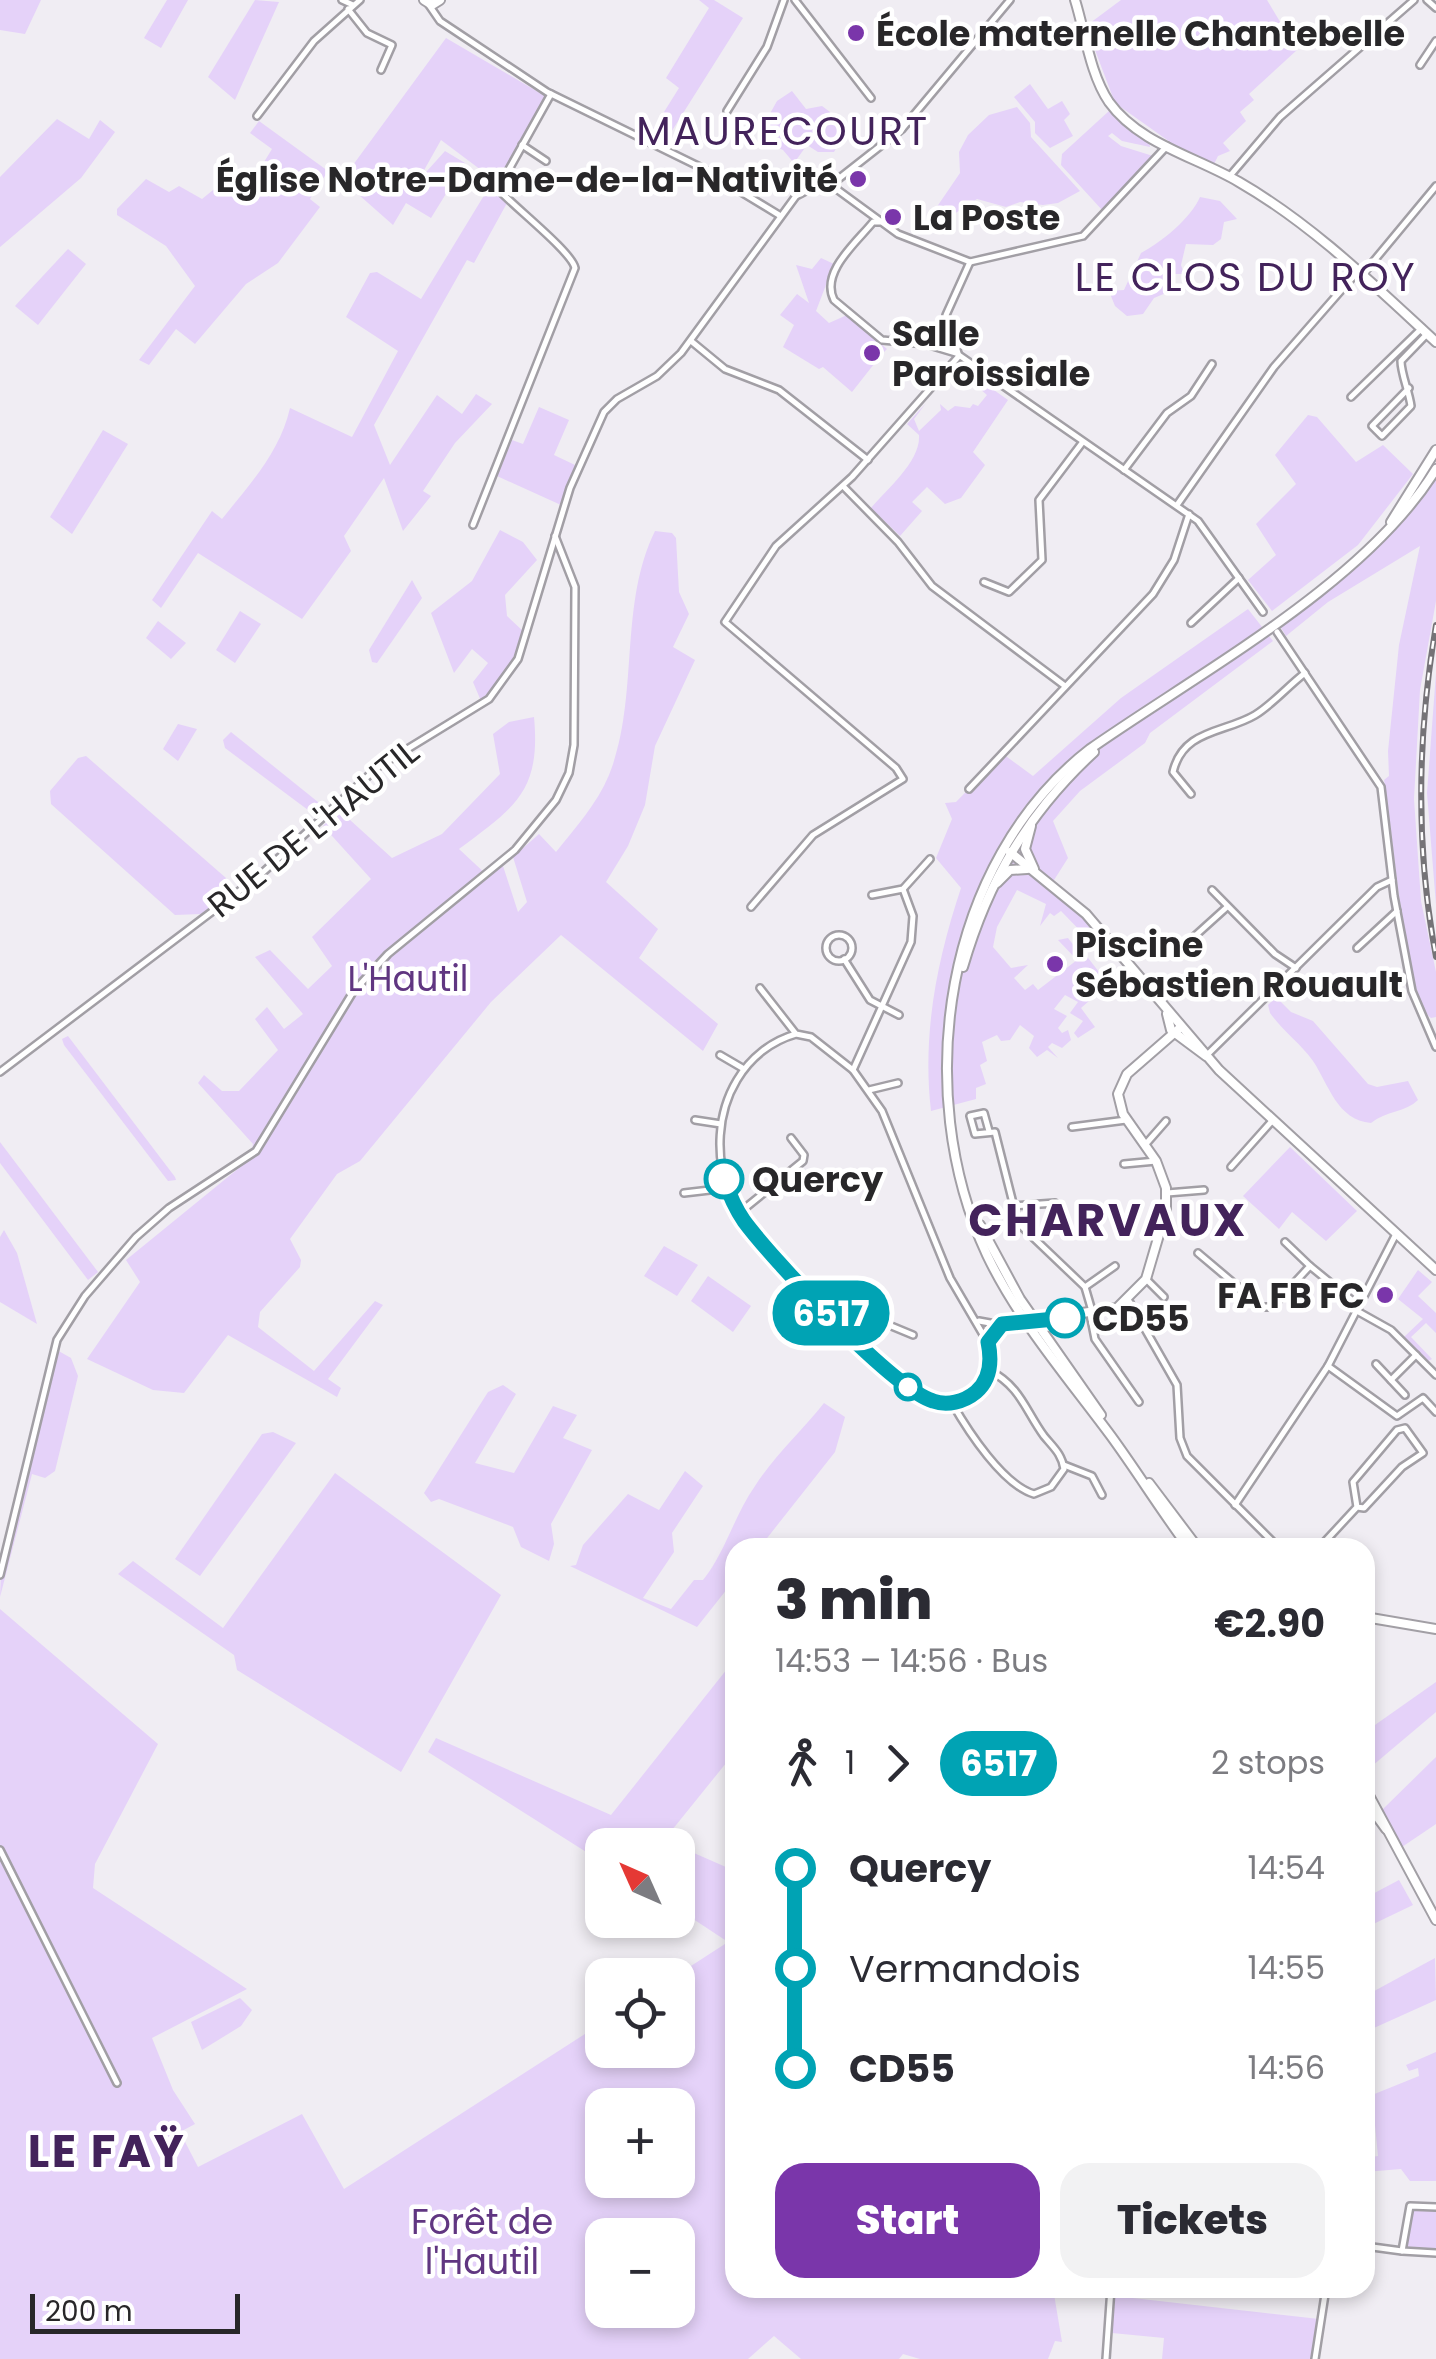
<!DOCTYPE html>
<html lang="en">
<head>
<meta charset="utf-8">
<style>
	body { margin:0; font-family:Poppins,sans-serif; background:#f2f2f3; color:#2b2b33; height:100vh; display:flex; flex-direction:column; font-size:38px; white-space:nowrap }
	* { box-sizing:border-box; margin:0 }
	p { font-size:32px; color:#7c7c81 }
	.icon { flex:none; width:55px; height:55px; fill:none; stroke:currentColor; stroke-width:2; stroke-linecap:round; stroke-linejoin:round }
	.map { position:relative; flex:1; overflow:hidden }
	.drawer { position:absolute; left:725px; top:1538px; width:650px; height:760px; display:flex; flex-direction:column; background:#fff; border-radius:30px; box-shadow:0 5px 15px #0003 }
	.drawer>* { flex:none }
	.badge { padding:0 20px; border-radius:32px; font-size:35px; line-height:65px }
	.needle { width:65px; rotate:315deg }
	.buttons { position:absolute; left:585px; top:1828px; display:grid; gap:20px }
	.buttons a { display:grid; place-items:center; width:110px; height:110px; border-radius:20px; background:#fff; box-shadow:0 5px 15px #0003; font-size:50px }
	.scale { position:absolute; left:30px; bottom:25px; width:210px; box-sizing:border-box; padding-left:10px; border:5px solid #282729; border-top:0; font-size:28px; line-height:35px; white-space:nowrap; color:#282729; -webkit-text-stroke:8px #fff; paint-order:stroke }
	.map>.badge { position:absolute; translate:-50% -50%; box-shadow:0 0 0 5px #fff }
	.legs { display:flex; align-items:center; gap:15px; height:110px; padding:0 50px; font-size:32px }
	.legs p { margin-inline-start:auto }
	.summary { display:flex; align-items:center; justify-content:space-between; height:170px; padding:0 50px }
	h1 { font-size:55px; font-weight:800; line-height:75px }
	.primary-button { display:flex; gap:20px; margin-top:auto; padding:20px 50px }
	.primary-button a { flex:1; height:115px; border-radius:30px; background:#7a36aa; color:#fff; font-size:40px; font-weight:800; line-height:115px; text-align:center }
	.primary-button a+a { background:#f2f2f3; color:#2b2b33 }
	ul { padding:0 50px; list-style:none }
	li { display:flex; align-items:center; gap:35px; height:100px; font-size:38px }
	li i { display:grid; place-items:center; width:15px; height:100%; margin:0 12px; background:currentColor }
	li i::after { content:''; width:25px; height:25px; margin:-12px; border:8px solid; border-radius:50%; background:#fff }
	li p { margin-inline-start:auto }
	li:first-child i { background:linear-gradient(#0000 50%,currentColor 0) }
	li:last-child i { background:linear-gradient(currentColor 50%,#0000 0) }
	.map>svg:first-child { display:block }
	.green { fill:#e5d2f9; fill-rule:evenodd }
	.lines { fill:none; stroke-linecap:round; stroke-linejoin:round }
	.street-casing { stroke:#a29fa5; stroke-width:10 }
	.secondary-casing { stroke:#a29fa5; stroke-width:12 }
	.street { stroke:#fff; stroke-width:5 }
	.secondary { stroke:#fff; stroke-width:8 }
	.rail-casing { stroke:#757377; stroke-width:6 }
	.rail { stroke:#fff; stroke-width:2.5; stroke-dasharray:8; stroke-linecap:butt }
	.line-1-casing { stroke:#fff; stroke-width:22 }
	.line-1 { stroke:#00a3b4; stroke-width:15 }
	.poi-dot { fill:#7a36aa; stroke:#fff; stroke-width:4 }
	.stop-1-dot { fill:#fff; stroke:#00a3b4; stroke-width:5 }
	.labels { text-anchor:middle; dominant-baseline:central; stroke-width:9; stroke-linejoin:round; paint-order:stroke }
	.poi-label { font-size:35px; font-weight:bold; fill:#282729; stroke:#fff; text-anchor:start }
	.street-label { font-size:35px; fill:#282729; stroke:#fff }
	.park-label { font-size:35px; fill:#603681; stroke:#fff }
	.stop-label { font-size:35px; font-weight:bold; fill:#282729; stroke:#fff; text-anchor:start }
	.quarter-label { font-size:40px; letter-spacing:2.5px; fill:#43235b; stroke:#fff }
	.district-label { font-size:45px; font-weight:bold; letter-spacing:2.5px; fill:#43235b; stroke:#fff }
</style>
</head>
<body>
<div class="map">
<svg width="1436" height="2359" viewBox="0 0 1436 2359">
	<rect width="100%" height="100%" fill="#f0edf3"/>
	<g class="green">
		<path d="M0,0H41L25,34L0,30Z"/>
		<path d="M167,0H188L161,48L144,38Z"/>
		<path d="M255,0L279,2L235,100L208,77Z"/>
		<path d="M699,0H714L743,18L663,145L633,131L639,120L654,128L679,88L666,78L709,8Z"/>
		<path d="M1121,0H1267L1297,50L1249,94L1254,100L1240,112L1246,121L1223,143L1230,151L1218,156L1213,166L1187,154L1115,103L1086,26Z"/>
		<path d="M446,38L545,96L497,182L441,140L418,181L445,151L465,163L431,218L406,203L393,225L342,180Z"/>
		<path d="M1030,84L1048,109L1062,101L1070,114L1064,120L1073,136L1050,148L1035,133V122L1014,97Z"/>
		<path d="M792,91L806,109L822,106L830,112L841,139L834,152H818L807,145L794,163L783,150L766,142L762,128L777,101Z"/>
		<path d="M1017,107L1030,123L1031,137L1080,191L1058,203L1043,205L1020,202L1006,207L977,199L951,216L932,214L960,173L959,152L968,135L989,115Z"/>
		<path d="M1109,111L1149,141L1150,147L1122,141L1112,133L1108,136L1121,146L1153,156L1103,211L1061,165L1062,154Z"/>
		<path d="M57,119L89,139L100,120L115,132L81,178L0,247V177Z"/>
		<path d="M259,121L328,171L310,199L320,207L278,263L246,284L195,344L176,329L149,365L139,360L195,286L166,246L117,215V209L146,179L169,192L179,186L202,199L218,186L240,201L272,149L250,133Z"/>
		<path d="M491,184L507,203L474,263L467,260L374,425L390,465L437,395L462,414L476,394L492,404L455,443L423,491L431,496L403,531L384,478L344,536L351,551L302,619L198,553L161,608L152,600L212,511L222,519C250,484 280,452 290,408L352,437L398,351L346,317L370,273L377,272L421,299Z"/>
		<path d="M1200,197L1220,201L1237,219L1224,222L1221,239L1213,245L1186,244L1181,265L1184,274H1171L1173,290L1154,298L1143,314L1127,316L1115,306L1109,291L1124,290L1141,253C1162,242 1191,218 1200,197Z"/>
		<path d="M68,249L86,264L38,325L15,306Z"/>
		<path d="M821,258L834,264L816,311L829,323L847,315L887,349L884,352L871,342L862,349L874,364L852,392L823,367L819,369L783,347L794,325L780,315L797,294L809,303L796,265L812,269Z"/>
		<path d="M967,371L1008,400L973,452L985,465L961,498L945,504L927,487L912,502L922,511L900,536L871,508C887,489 921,461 919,435L907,424L926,403L914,419L919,431L941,410L940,404L948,411L955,406L970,408L973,404L978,406L987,395L964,375Z"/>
		<path d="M539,407L569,420L554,455L575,465L561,505L497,476L512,440L523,444Z"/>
		<path d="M1308,415L1317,417L1356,462L1383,445L1413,474L1358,545L1272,611L1248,580L1276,555L1256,524L1296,484L1275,455Z"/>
		<path d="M103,430L128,444L72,534L50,517Z"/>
		<path d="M1436,479V601L1420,690L1414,799L1421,901L1436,972V1017L1431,1018C1405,998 1392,821 1384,780L1389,776L1388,751L1399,645L1420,546L1328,602L1286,636L1280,626C1340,582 1395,541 1436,479Z"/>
		<path d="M500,530L523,542L537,560L505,595L507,616L524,632L502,684L481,701L473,682L488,663L472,649L454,673L431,613L472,581Z"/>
		<path d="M655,531L672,533L676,538L679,592L689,614L673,647L695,660L655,746L645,805L628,846L606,882L658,929L639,958L718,1024L703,1051L561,935L491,1002L360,1161L337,1174L290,1239L301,1260L300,1267L260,1312L258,1327L314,1371L375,1301L383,1305L328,1379L341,1388L337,1397L228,1335L184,1393L153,1390L87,1359L140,1282L126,1260L250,1159L253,1144L198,1083L204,1075L222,1091H239L278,1050L255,1019L267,1007L284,1029L303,1014L255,957L270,950L308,989L332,966L312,937L371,879L323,826L339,810L392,858L442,834L500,774L493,734L509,722L534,717C541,792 515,807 459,849L488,876L503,866L518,912L527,902L513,857L539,834L556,852C575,828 597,804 609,775C640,698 618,606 655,531Z"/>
		<path d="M412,580L422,598L377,663L372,662L369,650Z"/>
		<path d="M1248,609L1273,641L1150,733L1145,743L1080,791L1053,821L1068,858L1049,888C1065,902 1100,925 1099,948L1092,949L1094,945L1061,911L1054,916L1050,913L1040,926L1046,904L1017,890L997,927L993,947L1011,968L1028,965L1014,978L1025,990L1033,984L1038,990L1077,960L1058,940L1068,938L1082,956L1085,954L1099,972L1093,988L1097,994L1081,1008L1095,1027L1078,1038L1074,1033L1083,1021L1070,1013L1078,1002L1065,995L1054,1009L1067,1016L1058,1028L1062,1033L1068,1030L1071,1040L1062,1048L1052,1043L1048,1047L1058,1058L1047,1050L1037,1057L1029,1048L1034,1036L1020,1025L1010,1040L1001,1041L997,1035L982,1042L987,1061L980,1065L986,1084L976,1088V1099L931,1111C922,1034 937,960 961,888L936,858L952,819L945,803L956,802L1003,754L1033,776L1121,698Z"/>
		<path d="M240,611L261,624L235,663L216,650Z"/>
		<path d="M158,621L186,643L171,659L146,638Z"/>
		<path d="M1436,673V905L1427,793Z"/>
		<path d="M178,724L197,729L178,761L163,749Z"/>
		<path d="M231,732L318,802L323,808L320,812L308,810L225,748L223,740Z"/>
		<path d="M86,756L226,878L231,891L201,914L175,915L51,804L50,791L78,758Z"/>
		<path d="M1276,997L1291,1012L1313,1021L1368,1084L1377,1087L1408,1081L1418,1100C1406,1112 1386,1111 1371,1123C1337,1120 1329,1085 1313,1061C1301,1044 1282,1030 1270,1013L1268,1005Z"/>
		<path d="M68,1036L175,1177L176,1180L168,1181L64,1045L62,1039Z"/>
		<path d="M0,1142L98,1272L88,1280L0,1163Z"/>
		<path d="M1290,1147L1357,1211L1326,1241L1292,1212L1279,1229L1243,1196Z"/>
		<path d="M4,1230L17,1253L37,1324L0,1302V1237Z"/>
		<path d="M664,1246L698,1265L677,1296L644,1276Z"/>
		<path d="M1418,1270L1432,1282L1418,1296L1436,1313V1333L1426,1323L1411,1337L1432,1359L1426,1362L1404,1337L1423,1319L1398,1299Z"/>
		<path d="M708,1276L751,1306L733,1332L691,1301Z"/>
		<path d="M55,1349L71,1358L78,1376L55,1471L45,1478L32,1474L0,1597L2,1548L8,1539Z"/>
		<path d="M503,1385L516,1394L475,1463L514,1473L553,1406L577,1415L563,1438L592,1450L551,1524L554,1544L549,1561L521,1547L513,1527L439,1499L431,1502L424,1493L488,1392Z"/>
		<path d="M824,1403L845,1417L835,1452L760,1547L735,1548V1579L697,1627L570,1566L576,1565L583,1545L628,1494L659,1510L685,1471L703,1486L672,1533L674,1552L643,1598L671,1609L694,1580H703C725,1553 734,1516 755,1486C775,1455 801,1432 824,1403Z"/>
		<path d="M273,1432L296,1443L200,1576L175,1559L262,1434Z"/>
		<path d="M335,1473L501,1595L401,1772L237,1670L234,1655L118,1574L133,1561L223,1628Z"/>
		<path d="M0,1609L158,1744L95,1864L93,1888L247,1989L152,2038L173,2090L195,2124L180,2132L198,2167L302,2114L344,2189L602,2023V2050H678L677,1975L728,1942L678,1909V1846L735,1871V2288H1053L1062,2342L1055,2341L1048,2359H920L903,2354L899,2359H801L774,2336L748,2359H0ZM602,2105H678V2180H602ZM602,2235H678V2310H602Z"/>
		<path d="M735,1659V1752L664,1840L675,1845H602V1862L428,1752L436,1738L611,1815Z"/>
		<path d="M1436,1682V1712L1372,1766L1367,1765L1365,1732Z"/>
		<path d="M1436,1757V1824L1399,1849L1381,1811Z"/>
		<path d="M1399,1880L1413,1905L1365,1928V1898Z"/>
		<path d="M1435,1958L1436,2000L1365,2032V1996Z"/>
		<path d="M240,1998L252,2010L241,2026L202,2050L191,2022Z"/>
		<path d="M1436,2052V2181H1410L1401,2169L1365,2172V2158L1378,2156L1372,2095L1419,2076L1418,2068L1409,2071L1406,2065Z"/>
		<path d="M1408,2205L1436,2207V2254L1402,2251Z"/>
		<path d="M1115,2296L1319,2319L1313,2359H1162L1164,2338L1112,2333Z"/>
	</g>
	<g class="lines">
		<defs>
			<g id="street">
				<path d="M342,0L353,5"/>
				<path d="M795,0L871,98"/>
				<path d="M1427,0L1436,8"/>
				<path d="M429,5L440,21L547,92L700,167L779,215"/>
				<path d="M348,9L367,33L392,45L381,70"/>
				<path d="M1420,65L1436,41"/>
				<path d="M727,111L767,47L784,0"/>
				<path d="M257,116L314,41L360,0"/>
				<path d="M522,145L546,161"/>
				<path d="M1229,177L1280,117L1414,0"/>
				<path d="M831,185L898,234L970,262L1083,236L1167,146"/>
				<path d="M880,222H873C857,242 820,272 834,300L882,340L926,344L956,353L1198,521L1263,612"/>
				<path d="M1363,274L1436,186"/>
				<path d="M691,341L725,369L779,390L868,460"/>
				<path d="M958,353L946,315L970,262"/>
				<path d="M1409,388L1372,426L1382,436L1411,406C1409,391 1401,374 1401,361L1427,334"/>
				<path d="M1351,397L1422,328"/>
				<path d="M1124,470L1167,413L1191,396L1212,364"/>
				<path d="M843,486L898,542L932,586L1065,686"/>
				<path d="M1177,505L1274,367L1358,271"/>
				<path d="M473,525L575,268C572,252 513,206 498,189L551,94"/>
				<path d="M984,582L1009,592L1042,560L1039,500L1082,443"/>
				<path d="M1191,623L1239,578"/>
				<path d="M1277,632L1381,787L1394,896L1412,991L1436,1047"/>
				<path d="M969,789L1153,594L1174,560L1189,514"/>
				<path d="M1191,794L1173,772C1183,729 1225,733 1255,715C1273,704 1288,686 1305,673"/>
				<path d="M1212,890L1275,954L1296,968"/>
				<path d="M872,895L903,889L930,859"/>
				<path d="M751,907L813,835L903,779L896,768L725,622L776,546L852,477L959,356"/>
				<circle cx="839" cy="948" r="13"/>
				<path d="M1186,944L1227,907"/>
				<path d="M1357,948L1397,911"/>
				<path d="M844,959L870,1000L899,1015"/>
				<path d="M760,988L796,1034L811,1037L853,1070L882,1111L950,1278L988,1343L990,1363L985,1380L962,1401C948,1404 937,1404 924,1397C882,1375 745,1236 729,1192C715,1157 717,1113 737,1080C750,1058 771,1041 796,1034"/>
				<path d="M720,1055L744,1069"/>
				<path d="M1206,1056L1377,887L1392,880"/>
				<path d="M853,1070L911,942L913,916L903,889"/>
				<path d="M0,1072L259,876L378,767L489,699L518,659L570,488L604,412L617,399L657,376L681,353L796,196L813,187L832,184L902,129L1010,0"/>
				<path d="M869,1090L898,1083"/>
				<path d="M695,1120L721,1124"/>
				<path d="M1072,1127L1126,1120"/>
				<path d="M989,1131L984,1113L970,1116L975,1134L995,1132L1018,1223L1085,1287L1092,1311"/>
				<path d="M1145,1145L1166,1121"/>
				<path d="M1124,1164L1156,1161"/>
				<path d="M1231,1167L1272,1121"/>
				<path d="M684,1193L727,1188"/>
				<path d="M1167,1193L1204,1190"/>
				<path d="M1014,1206L1055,1203"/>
				<path d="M739,1213L803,1161L804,1155L791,1138"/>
				<path d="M1198,1253L1262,1307H1272L1310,1266L1285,1242"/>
				<path d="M1310,1266L1359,1306"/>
				<path d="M1146,1279L1164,1297"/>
				<path d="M1085,1287L1115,1266"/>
				<path d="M1129,1301L1177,1385L1180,1438L1187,1456L1279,1548"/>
				<path d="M1357,1311L1391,1330L1436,1375"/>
				<path d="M1090,1314L1095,1339L1139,1402"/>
				<path d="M979,1321L1001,1325L1026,1321"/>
				<path d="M852,1334L872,1318L913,1335"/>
				<path d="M988,1343L1000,1325"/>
				<path d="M1376,1364L1405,1395"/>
				<path d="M1328,1366L1397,1416L1423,1398L1436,1412"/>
				<path d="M1391,1380L1416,1355"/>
				<path d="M952,1403C968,1431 1003,1485 1034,1494L1051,1487L1064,1469C1062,1454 1053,1447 1044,1436C1025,1410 1021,1387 989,1370"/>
				<path d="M1064,1465L1092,1476L1102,1495"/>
				<path d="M1235,1505L1328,1366L1396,1234"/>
				<path d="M1319,1548L1357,1507L1364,1508L1402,1467L1423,1453L1405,1428L1397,1430L1353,1482L1357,1507"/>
				<path d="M0,1575L57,1340L85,1296L136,1237L169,1208L256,1151L353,992L388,954L515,850L556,800L569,773L574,745L575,587L555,536"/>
				<path d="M0,1850L117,2083"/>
				<path d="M1365,2246L1402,2251L1410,2206L1436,2207"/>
				<path d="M1402,2251L1436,2253"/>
				<path d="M1106,2359L1111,2288"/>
				<path d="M1315,2359L1326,2288"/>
			</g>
			<g id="secondary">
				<path d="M424,0L432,5L440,0"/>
				<path d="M1075,0C1085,32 1090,74 1109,102C1139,144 1197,157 1239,182C1312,224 1374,285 1436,342"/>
				<path d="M1391,522L1436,450"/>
				<path d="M1031,826L1025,849L1034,869"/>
				<path d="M1010,852L1086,914L1219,1070L1436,1270"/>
				<path d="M997,883L1010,870L1027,869"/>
				<path d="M963,967C988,881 1028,813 1094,752"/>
				<path d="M1167,1014L1171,1030L1206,1056"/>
				<path d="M980,1225L1020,1299L1101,1415"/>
				<path d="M1026,1321L1117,1308L1146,1279L1166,1211V1188L1156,1161L1123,1114L1118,1094L1127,1074L1181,1027"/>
				<path d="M1149,1483L1198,1548"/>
				<path d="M1189,1548C1162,1512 1138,1473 1111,1436C1068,1378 1018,1320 987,1255C910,1091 944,862 1090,749C1200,672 1366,583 1436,469"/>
				<path d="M1365,1617L1436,1629"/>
				<path d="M1365,1788L1436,1920"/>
				<path d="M1365,1800L1386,1829"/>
			</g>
		</defs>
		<use href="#street" class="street-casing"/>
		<use href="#secondary" class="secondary-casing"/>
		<use href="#street" class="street"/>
		<use href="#secondary" class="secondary"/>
		<defs>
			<path id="rail" d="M1436,625C1417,737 1415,845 1436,957"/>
		</defs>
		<use href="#rail" class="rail-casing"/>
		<use href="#rail" class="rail"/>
	</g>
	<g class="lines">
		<defs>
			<path id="line-1" d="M724,1179C729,1194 735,1208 744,1221C772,1259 892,1388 933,1401C947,1406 964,1402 976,1392C991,1379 992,1361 988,1342L1002,1324L1065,1318"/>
		</defs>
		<use href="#line-1" class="line-1-casing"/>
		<use href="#line-1" class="line-1"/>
	</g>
	<g class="poi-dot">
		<circle cx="856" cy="33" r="10"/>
		<circle cx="858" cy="179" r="10"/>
		<circle cx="893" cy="217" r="10"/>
		<circle cx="872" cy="353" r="10"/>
		<circle cx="1055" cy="964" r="10"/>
		<circle cx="1385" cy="1295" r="10"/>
	</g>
	<g class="stop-1-dot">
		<circle cx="724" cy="1179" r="18"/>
		<circle cx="1065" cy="1318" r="18"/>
		<circle cx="908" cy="1387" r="12"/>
	</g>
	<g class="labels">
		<g class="poi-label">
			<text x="876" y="33">École maternelle Chantebelle</text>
			<text x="838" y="179" text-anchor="end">Église Notre-Dame-de-la-Nativité</text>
			<text x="913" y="217">La Poste</text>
			<text x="892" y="333">Salle<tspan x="892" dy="40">Paroissiale</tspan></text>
			<text x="1075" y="944">Piscine<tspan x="1075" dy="40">Sébastien Rouault</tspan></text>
			<text x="1365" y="1295" text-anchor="end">FA FB FC</text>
		</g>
		<g class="street-label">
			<text transform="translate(313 828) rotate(-39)">RUE DE L'HAUTIL</text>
		</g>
		<g class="park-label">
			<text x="408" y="978">L'Hautil</text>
			<text x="482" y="2221">Forêt de<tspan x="482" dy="40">l'Hautil</tspan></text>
		</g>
		<g class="stop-label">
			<text x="752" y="1179">Quercy</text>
			<text x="1092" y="1318">CD55</text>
		</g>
		<g class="quarter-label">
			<text x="783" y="131">MAURECOURT</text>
			<text x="1246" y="277">LE CLOS DU ROY</text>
		</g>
		<g class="district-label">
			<text x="1108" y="1220">CHARVAUX</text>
			<text x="107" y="2151">LE FAŸ</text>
		</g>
	</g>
</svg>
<div class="buttons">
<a><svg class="needle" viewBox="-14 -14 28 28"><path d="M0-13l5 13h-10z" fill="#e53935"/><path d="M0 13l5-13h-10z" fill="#7c7c81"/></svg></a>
<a><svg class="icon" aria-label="locate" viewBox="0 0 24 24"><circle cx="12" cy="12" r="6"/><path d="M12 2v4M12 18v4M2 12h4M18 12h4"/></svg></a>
<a>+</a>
<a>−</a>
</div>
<div class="scale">200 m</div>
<b class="badge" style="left:831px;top:1313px;background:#00a3b4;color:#fff">6517</b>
<section class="drawer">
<div class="summary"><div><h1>3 min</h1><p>14:53 – 14:56 · Bus</p></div><b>€2.90</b></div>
<div class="legs"><svg class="icon" aria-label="walk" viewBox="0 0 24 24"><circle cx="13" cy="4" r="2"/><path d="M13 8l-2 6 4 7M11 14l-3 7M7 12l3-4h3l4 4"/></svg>1<svg class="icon" aria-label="forward" viewBox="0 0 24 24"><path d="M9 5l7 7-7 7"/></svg><b class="badge" style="background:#00a3b4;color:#fff">6517</b><p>2 stops</p></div>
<ul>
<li><i style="color:#00a3b4"></i><b>Quercy</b><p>14:54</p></li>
<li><i style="color:#00a3b4"></i><span>Vermandois</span><p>14:55</p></li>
<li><i style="color:#00a3b4"></i><b>CD55</b><p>14:56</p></li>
</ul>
<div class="primary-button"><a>Start</a><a>Tickets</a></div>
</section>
</div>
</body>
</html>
